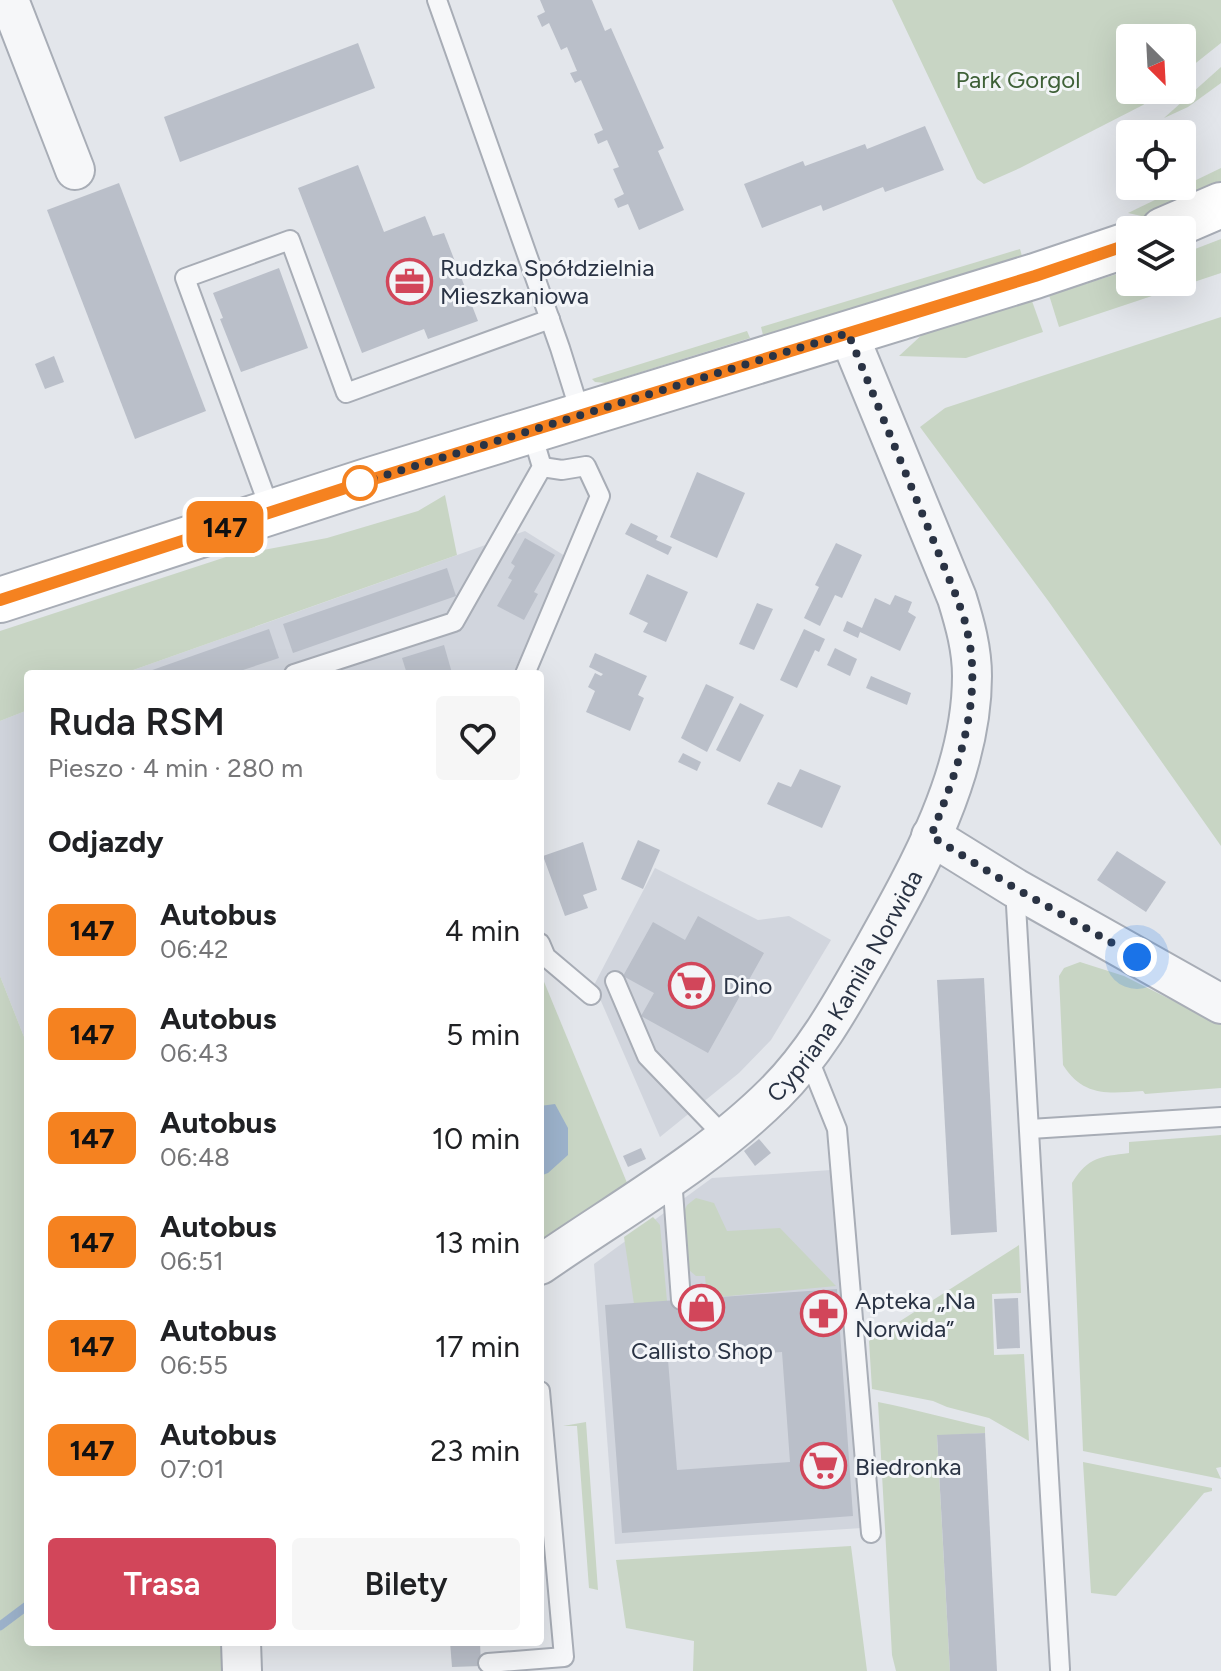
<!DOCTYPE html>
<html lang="pl">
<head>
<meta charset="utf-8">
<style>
	body { margin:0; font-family:Figtree,sans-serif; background:#f6f6f6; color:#202124; height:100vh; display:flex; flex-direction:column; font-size:30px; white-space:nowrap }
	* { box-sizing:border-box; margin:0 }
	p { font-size:26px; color:#757577 }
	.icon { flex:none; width:44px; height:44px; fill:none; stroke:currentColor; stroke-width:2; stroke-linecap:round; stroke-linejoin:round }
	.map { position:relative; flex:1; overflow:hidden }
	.side { position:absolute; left:24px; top:670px; width:520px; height:976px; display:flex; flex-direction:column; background:#fff; border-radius:8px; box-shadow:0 8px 32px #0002 }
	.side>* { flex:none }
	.badge { padding:0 16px; border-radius:12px; font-size:28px; line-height:52px }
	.needle { width:52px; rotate:156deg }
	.buttons { position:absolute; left:1116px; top:24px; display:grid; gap:16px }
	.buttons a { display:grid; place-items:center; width:80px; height:80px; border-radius:8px; background:#fff; box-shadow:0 8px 32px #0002; font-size:40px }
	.you { position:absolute; width:40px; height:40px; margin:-20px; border:6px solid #fff; border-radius:50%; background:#1a73e8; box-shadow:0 0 0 12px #1a73e833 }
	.map>.badge { position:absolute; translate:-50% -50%; box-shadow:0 0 0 4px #fff }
	h2 { padding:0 24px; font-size:30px; line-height:72px }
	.round { display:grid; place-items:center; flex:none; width:84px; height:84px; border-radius:8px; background:#f6f6f6 }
	.summary { display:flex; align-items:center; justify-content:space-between; height:136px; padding:0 24px }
	h1 { font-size:38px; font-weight:600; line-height:60px }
	.primary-button { display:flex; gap:16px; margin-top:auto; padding:16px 24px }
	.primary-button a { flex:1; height:92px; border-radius:8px; background:#d2465a; color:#fff; font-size:32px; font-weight:600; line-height:92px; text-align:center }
	.primary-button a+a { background:#f6f6f6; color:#202124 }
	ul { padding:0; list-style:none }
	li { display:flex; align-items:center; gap:24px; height:104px; padding:0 24px }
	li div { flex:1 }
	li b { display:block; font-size:30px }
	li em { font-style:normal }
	li .badge { min-width:88px; font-weight:700; text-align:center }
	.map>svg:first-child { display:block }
	.built { fill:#d1d5dd }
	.green { fill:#c8d5c4 }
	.water { fill:#9db3cc }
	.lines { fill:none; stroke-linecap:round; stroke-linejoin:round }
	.stream { stroke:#9db3cc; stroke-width:9 }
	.building { fill:#babfc9; fill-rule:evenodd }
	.lane-casing { stroke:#a8adb6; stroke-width:22 }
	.street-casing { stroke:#a8adb6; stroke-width:42 }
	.secondary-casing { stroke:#a8adb6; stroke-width:48 }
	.lane { stroke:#f6f7f9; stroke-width:18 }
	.street { stroke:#f6f7f9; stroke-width:38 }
	.secondary { stroke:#fff; stroke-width:44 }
	.line-casing { stroke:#fff; stroke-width:18 }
	.line { stroke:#f58220; stroke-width:12 }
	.walk { stroke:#2a3344; stroke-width:8; stroke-dasharray:0 14.4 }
	.stop-dot { fill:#fff; stroke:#f58220; stroke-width:4 }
	.labels { text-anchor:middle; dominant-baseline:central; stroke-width:6; stroke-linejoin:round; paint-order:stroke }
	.park-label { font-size:24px; fill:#3e6037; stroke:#f3f5f8 }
	.poi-label { font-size:24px; fill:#2a3344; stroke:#f3f5f8; text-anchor:start }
	.street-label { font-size:24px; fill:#2a3344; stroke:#f3f5f8 }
</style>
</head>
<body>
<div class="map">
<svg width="1221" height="1671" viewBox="0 0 1221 1671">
	<rect width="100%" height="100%" fill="#e3e6eb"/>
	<g class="built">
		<path d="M525,531L565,556L518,674H122Z"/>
		<path d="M28,710V1047L0,976V721Z"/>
		<path d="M655,868L758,920L789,916L831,940L771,1040L739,1073L660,1137L594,985Z"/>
		<path d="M831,1170L862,1528L615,1544L594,1264L712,1178Z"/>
	</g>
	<g class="green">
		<path d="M892,0H1221V43L1182,74V38H1130V90H1161L1143,105L1020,168L984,184L977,179Z"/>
		<path d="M1221,67V83L1188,107L1164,118Z"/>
		<path d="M1221,168V181L1217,184L1146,217L1128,213Z"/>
		<path d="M1221,239V273L1059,327L1049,295L1130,270V282H1182V254Z"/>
		<path d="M1020,249L1022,256L763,335L761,327Z"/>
		<path d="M1032,301L1043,332L966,358L899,356L925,332Z"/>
		<path d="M1221,317V846L1049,602L920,427L945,408Z"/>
		<path d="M747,331L750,338L606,383L595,382L592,379Z"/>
		<path d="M445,495L457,555L122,674H28V710L0,721V631L226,557L327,538L418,511Z"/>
		<path d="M1080,962L1124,976L1221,1025V1088L1145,1094L1143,1091C1110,1093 1084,1098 1063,1065L1059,976L1064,968Z"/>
		<path d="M540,972L630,1190L540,1251Z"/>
		<path d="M0,976L28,1047V1642H230L229,1671H0Z"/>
		<path d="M1221,1135V1467L1216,1468L1221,1479L1083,1451L1072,1183C1089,1156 1100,1157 1129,1153V1142Z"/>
		<path d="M696,1198L714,1203L727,1231L780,1228L836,1286L707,1298L705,1276H696L689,1270L684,1211L687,1205Z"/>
		<path d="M653,1217L660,1225L667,1301L634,1304L624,1237Z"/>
		<path d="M1019,1245L1021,1293L992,1294L994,1355L1024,1354L1029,1441L989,1418L947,1407L933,1401L872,1389L869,1341Z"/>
		<path d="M878,1402C914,1409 949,1419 985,1427V1433L937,1436L950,1671H896L892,1655Z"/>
		<path d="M586,1422L598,1590L589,1588L577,1426H563Z"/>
		<path d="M1083,1462L1212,1488V1491L1204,1493L1116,1596L1091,1593Z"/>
		<path d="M851,1546L867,1671H693L694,1641L626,1628L616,1560Z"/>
	</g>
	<path class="water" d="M555,1104L568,1128V1155L548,1173L540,1176V1106Z"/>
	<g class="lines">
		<path class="stream" d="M0,1626L28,1605"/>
	</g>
	<g class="building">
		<path d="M540,0H592L605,31L611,28L664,148L658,151L684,210L639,230L628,204L618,208L614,199L624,194L613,169L619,167L607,140L598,144L594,134L603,130L581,80L575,83L570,73L577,71L567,47L561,50L549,23L542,27L537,16L545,12Z"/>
		<path d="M358,43L375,88L180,162L164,117Z"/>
		<path d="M925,126L944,170L885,192L883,187L823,211L821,205L762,228L744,184L803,161L805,166L865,144L867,149Z"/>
		<path d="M358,165L384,232L425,216L433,236L444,233L478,321L428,339L424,329L362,353L298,188Z"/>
		<path d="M119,183L206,411L135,439L47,210Z"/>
		<path d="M279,268L308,348L241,372L220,319L223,318L213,293Z"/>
		<path d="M54,356L64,382L45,389L35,364Z"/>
		<path d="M697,472L745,493L717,558L670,537Z"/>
		<path d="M631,523L658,536L656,540L672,547L668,555L625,534Z"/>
		<path d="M525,538L555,555L534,592L538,594L524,620L497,606L512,580L508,578L515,566L511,563Z"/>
		<path d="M836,543L862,555L842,598L835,595L820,626L804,618L819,587L815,585Z"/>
		<path d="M447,568L456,596L293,653L283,624Z"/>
		<path d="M647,574L688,592L666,642L643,632L648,623L629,614Z"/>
		<path d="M895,595L912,602L908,612L916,617L900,651L860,632L858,638L843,631L847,621L862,628L875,598L890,605Z"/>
		<path d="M757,603L773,609L754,650L739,644Z"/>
		<path d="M269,629L279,658L231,674H141Z"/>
		<path d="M804,629L825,639L819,652L815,650L797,688L780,680Z"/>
		<path d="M444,645L452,673L407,674L402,658Z"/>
		<path d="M835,648L857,659L850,676L827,665Z"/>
		<path d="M595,653L647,676L638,695L644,698L630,731L586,712L595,691L588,687L595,673L601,676L603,674L589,667Z"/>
		<path d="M871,676L911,693L907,705L866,688Z"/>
		<path d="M706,684L734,697L707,752L681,738Z"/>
		<path d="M740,703L764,715L740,762L716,750Z"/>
		<path d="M683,753L701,762L697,771L678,762Z"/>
		<path d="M800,769L841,786L822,828L767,804L778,782L791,787Z"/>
		<path d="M638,840L660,850L643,889L621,879Z"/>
		<path d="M583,842L597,890L583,895L588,908L565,916L543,856Z"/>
		<path d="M1117,851L1166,882L1146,912L1097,880Z"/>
		<path d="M698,916L764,953L708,1053L641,1016L654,993L623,976L653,922L685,940Z"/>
		<path d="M984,978L997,1232L951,1235L937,980Z"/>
		<path d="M759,1139L771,1153L755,1166L744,1151Z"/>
		<path d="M641,1148L646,1159L628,1167L623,1156Z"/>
		<path d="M837,1289L853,1516L622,1533L605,1305ZM782,1352L790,1462L677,1470L668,1360Z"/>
		<path d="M1018,1298L1020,1348L997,1349L994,1299Z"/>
		<path d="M985,1433L997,1671H950L937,1435Z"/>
		<path d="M450,1642H480L481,1666L452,1667Z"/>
	</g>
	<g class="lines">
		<defs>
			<g id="lane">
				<path d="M437,0L560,348L581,415"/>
				<path d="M271,512L185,278L290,240L346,393L550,319"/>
				<path d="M294,674L454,622L542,467L531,430"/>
				<path d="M525,674L600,496L586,466L562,470L542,467"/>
				<path d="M1015,888L1060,1669"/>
				<path d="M540,943L546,957L591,995"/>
				<path d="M615,981L647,1056L724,1136"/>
				<path d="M808,1057L837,1129L871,1533"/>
				<path d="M1030,1129L1221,1117"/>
				<path d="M672,1178L681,1300"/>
				<path d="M488,1663L564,1657L540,1391"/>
			</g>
			<g id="street">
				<path d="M9,0L75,170"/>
				<path d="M931,836L1015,888L1221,1004"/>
				<path id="s1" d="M540,1265C619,1210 707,1161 775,1093C816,1052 843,1002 871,953C918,869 972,774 972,676C972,649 965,624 957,598L848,333"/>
				<path d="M241,1642L242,1671"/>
			</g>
			<g id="secondary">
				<path d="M1163,230L1221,205"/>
				<path d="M0,600L367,481L1035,276L1130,244"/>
			</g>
		</defs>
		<use href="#lane" class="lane-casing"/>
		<use href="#street" class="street-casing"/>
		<use href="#secondary" class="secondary-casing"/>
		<use href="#lane" class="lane"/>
		<use href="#street" class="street"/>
		<use href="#secondary" class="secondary"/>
	</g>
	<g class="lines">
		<defs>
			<path id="line" d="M0,600L367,481L1035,276L1130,244"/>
		</defs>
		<use href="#line" class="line-casing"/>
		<use href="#line" class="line"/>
		<path class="walk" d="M360,483L848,333L957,598C961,610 966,622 968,635C983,703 956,774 931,836L1015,888L1137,957"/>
	</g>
	<defs>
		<symbol id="office-ring" viewBox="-11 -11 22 22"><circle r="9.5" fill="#f3f5f8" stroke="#d2465a" stroke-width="1.5"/><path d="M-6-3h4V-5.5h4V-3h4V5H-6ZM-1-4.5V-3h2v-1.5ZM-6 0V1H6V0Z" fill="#d2465a"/></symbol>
		<symbol id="supermarket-ring" viewBox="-11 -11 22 22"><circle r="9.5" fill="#f3f5f8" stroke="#d2465a" stroke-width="1.5"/><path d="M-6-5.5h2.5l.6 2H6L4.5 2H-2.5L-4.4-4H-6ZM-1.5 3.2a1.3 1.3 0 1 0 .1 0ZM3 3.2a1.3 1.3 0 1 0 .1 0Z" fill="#d2465a"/></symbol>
		<symbol id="shop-ring" viewBox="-11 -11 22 22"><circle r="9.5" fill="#f3f5f8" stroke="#d2465a" stroke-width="1.5"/><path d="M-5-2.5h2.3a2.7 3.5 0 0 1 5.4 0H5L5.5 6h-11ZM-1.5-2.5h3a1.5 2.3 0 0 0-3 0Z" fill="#d2465a"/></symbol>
		<symbol id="pharmacy-ring" viewBox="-11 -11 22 22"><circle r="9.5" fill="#f3f5f8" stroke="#d2465a" stroke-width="1.5"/><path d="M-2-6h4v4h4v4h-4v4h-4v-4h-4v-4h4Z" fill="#d2465a"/></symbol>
	</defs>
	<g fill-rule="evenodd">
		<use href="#office-ring" x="384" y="256" width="51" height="51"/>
		<use href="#supermarket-ring" x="666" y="960" width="51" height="51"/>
		<use href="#shop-ring" x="676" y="1282" width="51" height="51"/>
		<use href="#pharmacy-ring" x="798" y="1288" width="51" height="51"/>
		<use href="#supermarket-ring" x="798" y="1440" width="51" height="51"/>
	</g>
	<circle class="stop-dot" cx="360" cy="483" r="16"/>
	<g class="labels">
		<g class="park-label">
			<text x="1018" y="79">Park Gorgol</text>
		</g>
		<g class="poi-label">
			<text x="440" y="267">Rudzka Spółdzielnia<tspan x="440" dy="28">Mieszkaniowa</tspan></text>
			<text x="723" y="985">Dino</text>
			<text x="855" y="1300">Apteka „Na<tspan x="855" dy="28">Norwida”</tspan></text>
			<text x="702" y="1350" text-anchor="middle">Callisto Shop</text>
			<text x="855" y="1466">Biedronka</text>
		</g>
		<g class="street-label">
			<text stroke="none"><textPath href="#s1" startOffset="420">Cypriana Kamila Norwida</textPath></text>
		</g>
	</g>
</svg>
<div class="buttons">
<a><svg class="needle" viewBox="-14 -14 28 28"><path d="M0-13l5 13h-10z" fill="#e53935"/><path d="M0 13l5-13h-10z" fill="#757577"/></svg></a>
<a><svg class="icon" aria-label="locate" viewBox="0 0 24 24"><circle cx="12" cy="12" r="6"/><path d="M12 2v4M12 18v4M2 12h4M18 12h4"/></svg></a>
<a><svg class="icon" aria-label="layers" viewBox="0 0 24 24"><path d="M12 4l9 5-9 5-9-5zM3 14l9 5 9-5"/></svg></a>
</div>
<div class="you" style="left:1137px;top:957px"></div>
<b class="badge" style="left:225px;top:527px;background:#f58220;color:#111">147</b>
<section class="side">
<div class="summary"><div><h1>Ruda RSM</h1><p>Pieszo · 4 min · 280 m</p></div><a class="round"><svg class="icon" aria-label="heart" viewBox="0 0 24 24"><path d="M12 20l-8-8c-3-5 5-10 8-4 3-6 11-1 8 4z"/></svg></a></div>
<h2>Odjazdy</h2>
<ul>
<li><span class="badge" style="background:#f58220;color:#111">147</span><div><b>Autobus</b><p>06:42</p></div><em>4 min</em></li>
<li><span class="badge" style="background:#f58220;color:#111">147</span><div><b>Autobus</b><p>06:43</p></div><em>5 min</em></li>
<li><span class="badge" style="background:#f58220;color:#111">147</span><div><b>Autobus</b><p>06:48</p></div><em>10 min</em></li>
<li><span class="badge" style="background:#f58220;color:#111">147</span><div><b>Autobus</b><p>06:51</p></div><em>13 min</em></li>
<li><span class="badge" style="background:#f58220;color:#111">147</span><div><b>Autobus</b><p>06:55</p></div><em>17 min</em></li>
<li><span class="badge" style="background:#f58220;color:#111">147</span><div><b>Autobus</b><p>07:01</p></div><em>23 min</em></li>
</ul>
<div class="primary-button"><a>Trasa</a><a>Bilety</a></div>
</section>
</div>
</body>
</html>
